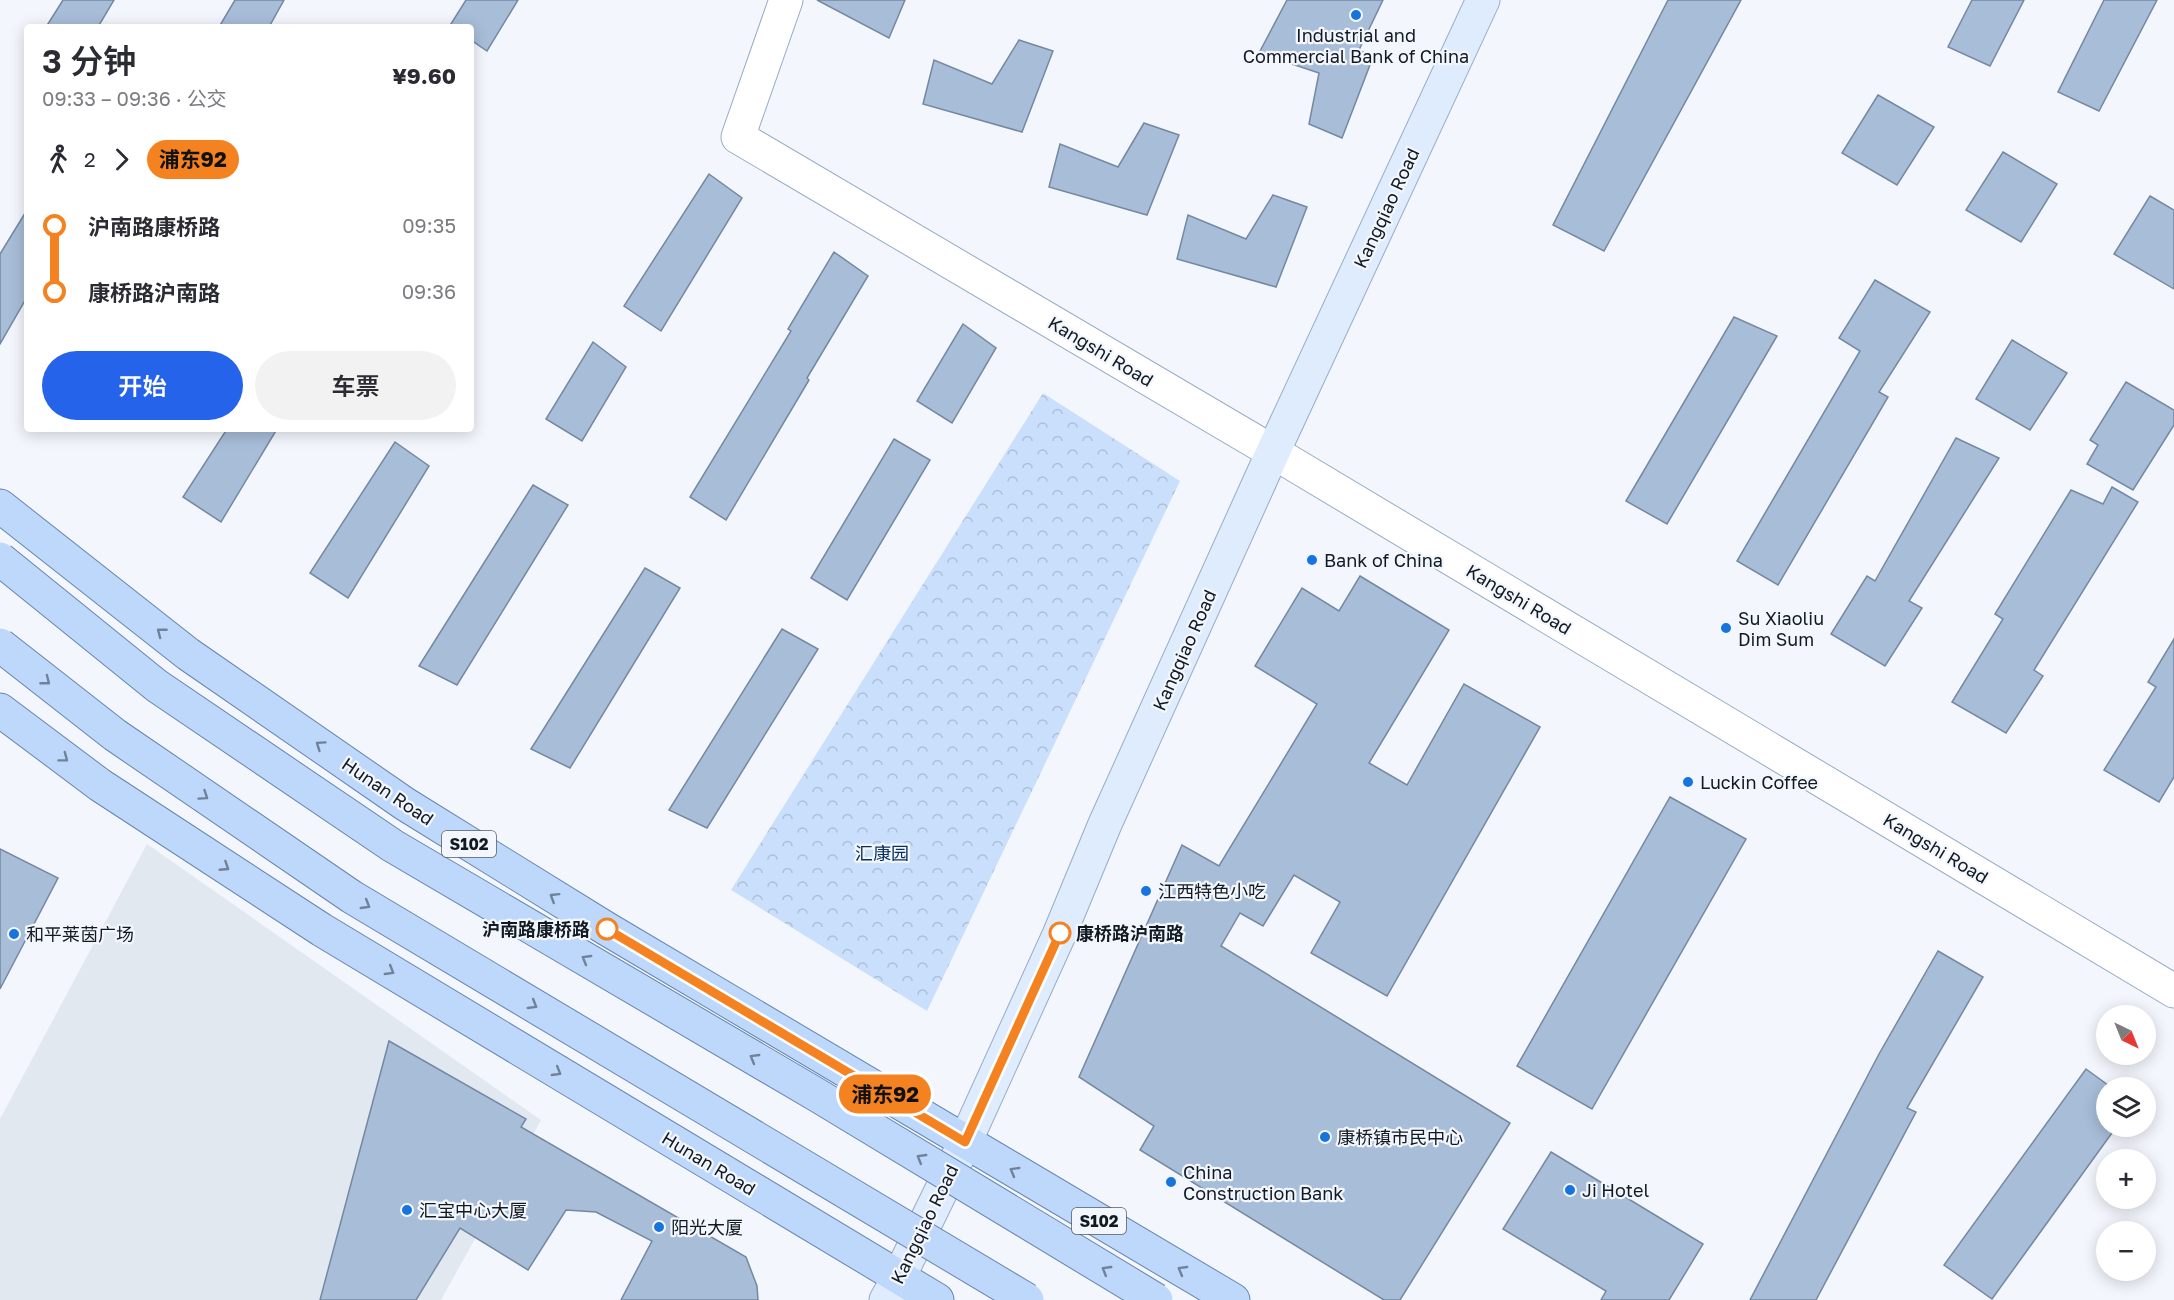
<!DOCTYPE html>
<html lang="zh">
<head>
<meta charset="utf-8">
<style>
	body { margin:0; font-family:"Golos Text","Noto Sans SC",sans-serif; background:#f2f2f3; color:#2b2b33; height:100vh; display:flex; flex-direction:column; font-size:22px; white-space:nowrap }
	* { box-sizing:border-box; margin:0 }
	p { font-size:20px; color:#7c7c81 }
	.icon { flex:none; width:33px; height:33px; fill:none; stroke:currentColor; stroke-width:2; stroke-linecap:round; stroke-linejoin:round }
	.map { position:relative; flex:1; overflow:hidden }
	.sheet { position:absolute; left:24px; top:24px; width:450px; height:408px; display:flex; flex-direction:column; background:#fff; border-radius:6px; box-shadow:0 3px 15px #0003 }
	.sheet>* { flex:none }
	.badge { padding:0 12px; border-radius:20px; font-size:21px; line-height:39px }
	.needle { width:39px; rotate:137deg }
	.tools { position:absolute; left:2096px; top:1005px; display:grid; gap:12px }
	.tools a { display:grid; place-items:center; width:60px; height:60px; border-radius:50%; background:#fff; box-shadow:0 3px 15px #0003; font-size:30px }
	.map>.badge { position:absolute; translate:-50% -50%; box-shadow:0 0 0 3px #fff }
	.legs { display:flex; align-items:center; gap:9px; height:66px; padding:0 18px; font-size:20px }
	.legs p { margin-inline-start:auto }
	.summary { display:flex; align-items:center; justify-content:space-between; height:102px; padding:0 18px }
	h1 { font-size:33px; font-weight:600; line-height:45px }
	.cta { display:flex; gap:12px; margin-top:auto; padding:12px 18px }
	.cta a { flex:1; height:69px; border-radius:36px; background:#2563eb; color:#fff; font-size:24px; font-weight:600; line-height:69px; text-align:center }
	.cta a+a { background:#f2f2f3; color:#2b2b33 }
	ul { padding:0 18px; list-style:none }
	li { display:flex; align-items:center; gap:21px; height:66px; font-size:22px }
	li i { display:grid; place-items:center; width:9px; height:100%; margin:0 8px; background:currentColor }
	li i::after { content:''; width:15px; height:15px; margin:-8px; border:4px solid; border-radius:50%; background:#fff }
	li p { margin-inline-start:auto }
	li:first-child i { background:linear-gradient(#0000 50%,currentColor 0) }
	li:last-child i { background:linear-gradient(currentColor 50%,#0000 0) }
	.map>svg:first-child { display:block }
	.built { fill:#e2e8ef }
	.forest { fill:url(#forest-crowns) }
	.building { fill:#a8bdd8; stroke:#7488a2; stroke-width:1.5 }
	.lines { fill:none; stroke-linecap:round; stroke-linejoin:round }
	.minor-casing { stroke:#97abc7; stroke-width:35 }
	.secondary-casing { stroke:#97abc7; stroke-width:35 }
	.primary-casing { stroke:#6684ae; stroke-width:35 }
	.minor { stroke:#fff; stroke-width:33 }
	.secondary { stroke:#dfecfd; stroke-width:33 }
	.primary { stroke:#bed8fb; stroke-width:33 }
	.primary-bridge-casing { stroke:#6684ae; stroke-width:35; stroke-linecap:butt }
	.primary-bridge { stroke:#bed8fb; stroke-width:33 }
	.oneway { stroke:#708299 }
	.line-1-casing { stroke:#fff; stroke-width:14 }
	.line-1 { stroke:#f58220; stroke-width:9 }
	.poi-dot { fill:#1874dd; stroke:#f3f7fd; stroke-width:2 }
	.stop-1-dot { fill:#fff; stroke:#f58220; stroke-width:3 }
	.labels { text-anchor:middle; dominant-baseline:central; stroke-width:4.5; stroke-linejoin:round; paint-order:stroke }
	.shield { fill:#f3f7fd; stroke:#555c64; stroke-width:1.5 }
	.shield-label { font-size:16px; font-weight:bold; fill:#111922 }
	.poi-label { font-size:18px; fill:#111922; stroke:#f3f7fd; text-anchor:start }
	.street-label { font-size:18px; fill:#111922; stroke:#f3f7fd }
	.park-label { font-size:18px; fill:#072e5c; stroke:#f3f7fd }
	.stop-label { font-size:18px; font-weight:bold; fill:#111922; stroke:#f3f7fd; text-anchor:end }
</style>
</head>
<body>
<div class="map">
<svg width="2174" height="1300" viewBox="0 0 2174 1300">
	<defs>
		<pattern id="forest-crowns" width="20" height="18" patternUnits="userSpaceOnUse" patternTransform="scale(1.5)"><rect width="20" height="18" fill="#cadffc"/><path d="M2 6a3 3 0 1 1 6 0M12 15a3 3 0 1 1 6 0" fill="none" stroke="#acbfd8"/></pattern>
	</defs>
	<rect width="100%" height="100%" fill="#f3f7fd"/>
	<path class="built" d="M147,844L541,1120L441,1300H0V1119Z"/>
	<path class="forest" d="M1043,393L1180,481L927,1011L731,890Z"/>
	<g class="building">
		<path d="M63,0H114L98,27H46Z"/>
		<path d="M235,0H284L269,27H219Z"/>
		<path d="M466,0H518L487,51L471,40V27H449Z"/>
		<path d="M817,0H905L889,38Z"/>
		<path d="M1287,0H1383L1359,50L1373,57L1342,138L1309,124L1319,73L1259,53Z"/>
		<path d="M1668,0H1741L1604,251L1553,225Z"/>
		<path d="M1972,0H2024L1990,66L1948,47Z"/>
		<path d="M2104,0H2157L2099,111L2058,92Z"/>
		<path d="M1019,40L1053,51L1022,132L923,104L934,60L992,84Z"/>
		<path d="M1878,95L1934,127L1897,185L1842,153Z"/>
		<path d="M1144,123L1179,135L1147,215L1049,187L1060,144L1118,167Z"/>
		<path d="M2003,152L2057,184L2021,242L1966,210Z"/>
		<path d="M709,174L742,198L661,331L624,306Z"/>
		<path d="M1273,195L1307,207L1276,287L1177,259L1188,215L1246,239Z"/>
		<path d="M2150,196L2174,210V289L2114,254Z"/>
		<path d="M27,210V297L0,344V254Z"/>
		<path d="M834,252L868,276L807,378L809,380L726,520L690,497L791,331L788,329Z"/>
		<path d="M1875,280L1930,312L1879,392L1888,397L1778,585L1737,561L1860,351L1839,338Z"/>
		<path d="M1734,317L1777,336L1667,524L1626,501Z"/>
		<path d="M963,324L996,348L952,423L917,401Z"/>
		<path d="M2012,340L2067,373L2030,430L1976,399Z"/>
		<path d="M593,342L626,367L582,441L546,419Z"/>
		<path d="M2126,382L2174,410V425L2133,490L2087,464L2098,445L2090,440Z"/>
		<path d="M227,429H277L221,522L183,497Z"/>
		<path d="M1956,438L1999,458L1909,601L1922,608L1885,666L1831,634L1867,576L1875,581Z"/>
		<path d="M894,439L930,460L847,600L811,578Z"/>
		<path d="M395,442L429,466L348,598L310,573Z"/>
		<path d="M533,485L568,505L457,685L419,666Z"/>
		<path d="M2112,487L2138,502L2034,670L2043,676L2006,733L1952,702L2003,619L1995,614L2071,490L2103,504Z"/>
		<path d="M645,568L680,588L570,768L531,749Z"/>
		<path d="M1360,576L1449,630L1369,763L1407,785L1464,684L1540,727L1387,996L1311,953L1340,902L1294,875L1263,926L1240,913L1221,946L1510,1123L1400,1300H1384L1140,1150L1154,1126L1079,1077L1182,845L1219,866L1317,704L1255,666L1302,588L1339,611Z"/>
		<path d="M782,629L818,649L707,828L669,810Z"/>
		<path d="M2174,639V777L2159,802L2104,770L2156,687L2148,682Z"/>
		<path d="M1670,797L1746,839L1592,1109L1517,1066Z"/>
		<path d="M0,849L58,878L0,989Z"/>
		<path d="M1938,951L1983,977L1907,1108L1916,1112L1816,1300H1750L1879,1054Z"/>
		<path d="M389,1041L526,1119L521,1127L746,1257L757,1286L758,1300H621L652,1241L596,1212L566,1210L528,1270L460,1228L416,1300H320Z"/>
		<path d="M2086,1069L2112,1088H2106V1126H2117L1992,1299L1944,1265Z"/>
		<path d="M1551,1152L1703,1244L1669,1300H1601L1606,1291L1503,1229Z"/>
	</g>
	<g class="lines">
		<defs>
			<path id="minor" d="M786,0L738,137L1273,452L2174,991"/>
			<path id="secondary" d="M886,1300L899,1277L965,1142L1059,935L1105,824L1273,452L1483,0"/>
			<g id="primary">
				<path d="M0,506L188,654L405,804L607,929L1233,1300"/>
				<path d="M0,710L100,785L322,930L937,1300"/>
			</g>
		</defs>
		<use href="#minor" class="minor-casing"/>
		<use href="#secondary" class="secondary-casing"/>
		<use href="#primary" class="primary-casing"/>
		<use href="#minor" class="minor"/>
		<use href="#secondary" class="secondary"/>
		<use href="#primary" class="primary"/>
		<defs>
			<g id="primary-bridge">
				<path d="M0,559L157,686L393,846L817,1095L1156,1300"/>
				<path d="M0,645L115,735L352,897L1027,1300"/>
			</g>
		</defs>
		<use href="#primary-bridge" class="primary-bridge-casing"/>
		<use href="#primary-bridge" class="primary-bridge"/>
	</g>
	<defs><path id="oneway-chevron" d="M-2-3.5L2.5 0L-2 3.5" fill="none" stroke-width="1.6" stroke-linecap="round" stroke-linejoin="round" transform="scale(1.5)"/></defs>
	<g class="oneway">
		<use href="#oneway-chevron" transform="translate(161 632) rotate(-142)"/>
		<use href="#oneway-chevron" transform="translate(46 681) rotate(38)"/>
		<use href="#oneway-chevron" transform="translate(320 745) rotate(-145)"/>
		<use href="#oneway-chevron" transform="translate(64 758) rotate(37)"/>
		<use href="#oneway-chevron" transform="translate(204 796) rotate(34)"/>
		<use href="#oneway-chevron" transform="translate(225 867) rotate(33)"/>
		<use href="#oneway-chevron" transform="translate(554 897) rotate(-148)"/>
		<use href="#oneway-chevron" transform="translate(366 905) rotate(31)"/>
		<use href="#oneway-chevron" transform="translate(586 959) rotate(-150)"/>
		<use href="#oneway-chevron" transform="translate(390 971) rotate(31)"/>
		<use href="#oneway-chevron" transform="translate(533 1005) rotate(31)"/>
		<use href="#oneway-chevron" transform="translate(754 1058) rotate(-150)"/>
		<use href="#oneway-chevron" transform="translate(557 1072) rotate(31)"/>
		<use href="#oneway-chevron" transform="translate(921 1158) rotate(-149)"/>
		<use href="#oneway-chevron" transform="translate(1014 1171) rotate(-150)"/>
		<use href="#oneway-chevron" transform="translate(1106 1270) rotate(-149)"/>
		<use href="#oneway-chevron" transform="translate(1182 1270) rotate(-150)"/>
	</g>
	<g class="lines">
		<defs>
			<path id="line-1" d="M607,929L965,1142L1060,933"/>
		</defs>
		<use href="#line-1" class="line-1-casing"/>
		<use href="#line-1" class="line-1"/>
	</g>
	<g class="poi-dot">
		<circle cx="1356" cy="15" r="6"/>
		<circle cx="1312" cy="560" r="6"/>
		<circle cx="1726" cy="628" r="6"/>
		<circle cx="1688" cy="782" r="6"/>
		<circle cx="1146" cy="891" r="6"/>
		<circle cx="14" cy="934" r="6"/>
		<circle cx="1325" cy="1137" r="6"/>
		<circle cx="1171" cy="1182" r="6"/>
		<circle cx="1570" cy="1190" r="6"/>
		<circle cx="407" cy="1210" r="6"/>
		<circle cx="659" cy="1227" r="6"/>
	</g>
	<g class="stop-1-dot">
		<circle cx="607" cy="929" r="10"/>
		<circle cx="1060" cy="933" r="10"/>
	</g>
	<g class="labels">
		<g class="shield">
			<rect x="442" y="831" width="54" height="26" rx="4.5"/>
			<rect x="1072" y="1208" width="54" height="26" rx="4.5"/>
		</g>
		<g class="shield-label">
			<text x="469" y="844">S102</text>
			<text x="1099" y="1221">S102</text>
		</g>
		<g class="poi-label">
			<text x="1356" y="35" text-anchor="middle">Industrial and<tspan x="1356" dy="21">Commercial Bank of China</tspan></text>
			<text x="1324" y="560">Bank of China</text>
			<text x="1738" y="618">Su Xiaoliu<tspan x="1738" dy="21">Dim Sum</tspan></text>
			<text x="1700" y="782">Luckin Coffee</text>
			<text x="1158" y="891">江西特色小吃</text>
			<text x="26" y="934">和平莱茵广场</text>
			<text x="1337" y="1137">康桥镇市民中心</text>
			<text x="1183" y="1172">China<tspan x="1183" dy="21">Construction Bank</tspan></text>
			<text x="1582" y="1190">Ji Hotel</text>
			<text x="419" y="1210">汇宝中心大厦</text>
			<text x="671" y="1227">阳光大厦</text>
		</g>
		<g class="street-label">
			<text transform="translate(1386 208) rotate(-65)">Kangqiao Road</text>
			<text transform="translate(1101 351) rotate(31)">Kangshi Road</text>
			<text transform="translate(1519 599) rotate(31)">Kangshi Road</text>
			<text transform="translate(1184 650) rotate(-66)">Kangqiao Road</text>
			<text transform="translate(388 791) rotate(34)">Hunan Road</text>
			<text transform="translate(1936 848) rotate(31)">Kangshi Road</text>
			<text transform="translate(709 1163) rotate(31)">Hunan Road</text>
			<text transform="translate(924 1224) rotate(-64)">Kangqiao Road</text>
		</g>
		<g class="park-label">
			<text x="882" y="853">汇康园</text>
		</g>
		<g class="stop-label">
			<text x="590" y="929">沪南路康桥路</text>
			<text x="1076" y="933" text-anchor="start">康桥路沪南路</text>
		</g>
	</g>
</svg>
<div class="tools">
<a><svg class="needle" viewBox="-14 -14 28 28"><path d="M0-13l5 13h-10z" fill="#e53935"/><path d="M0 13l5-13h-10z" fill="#7c7c81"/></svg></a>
<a><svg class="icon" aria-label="layers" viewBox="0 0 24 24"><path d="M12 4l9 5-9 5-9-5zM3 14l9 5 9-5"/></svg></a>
<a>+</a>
<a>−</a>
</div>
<b class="badge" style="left:885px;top:1094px;background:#f58220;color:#111">浦东92</b>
<section class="sheet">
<div class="summary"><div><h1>3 分钟</h1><p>09:33 – 09:36 · 公交</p></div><b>¥9.60</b></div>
<div class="legs"><svg class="icon" aria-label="walk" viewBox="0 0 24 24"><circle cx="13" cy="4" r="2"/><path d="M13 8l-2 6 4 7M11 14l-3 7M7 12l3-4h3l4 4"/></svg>2<svg class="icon" aria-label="forward" viewBox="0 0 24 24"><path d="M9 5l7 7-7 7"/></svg><b class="badge" style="background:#f58220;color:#111">浦东92</b></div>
<ul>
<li><i style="color:#f58220"></i><b>沪南路康桥路</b><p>09:35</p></li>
<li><i style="color:#f58220"></i><b>康桥路沪南路</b><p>09:36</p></li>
</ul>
<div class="cta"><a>开始</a><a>车票</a></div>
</section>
</div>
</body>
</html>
